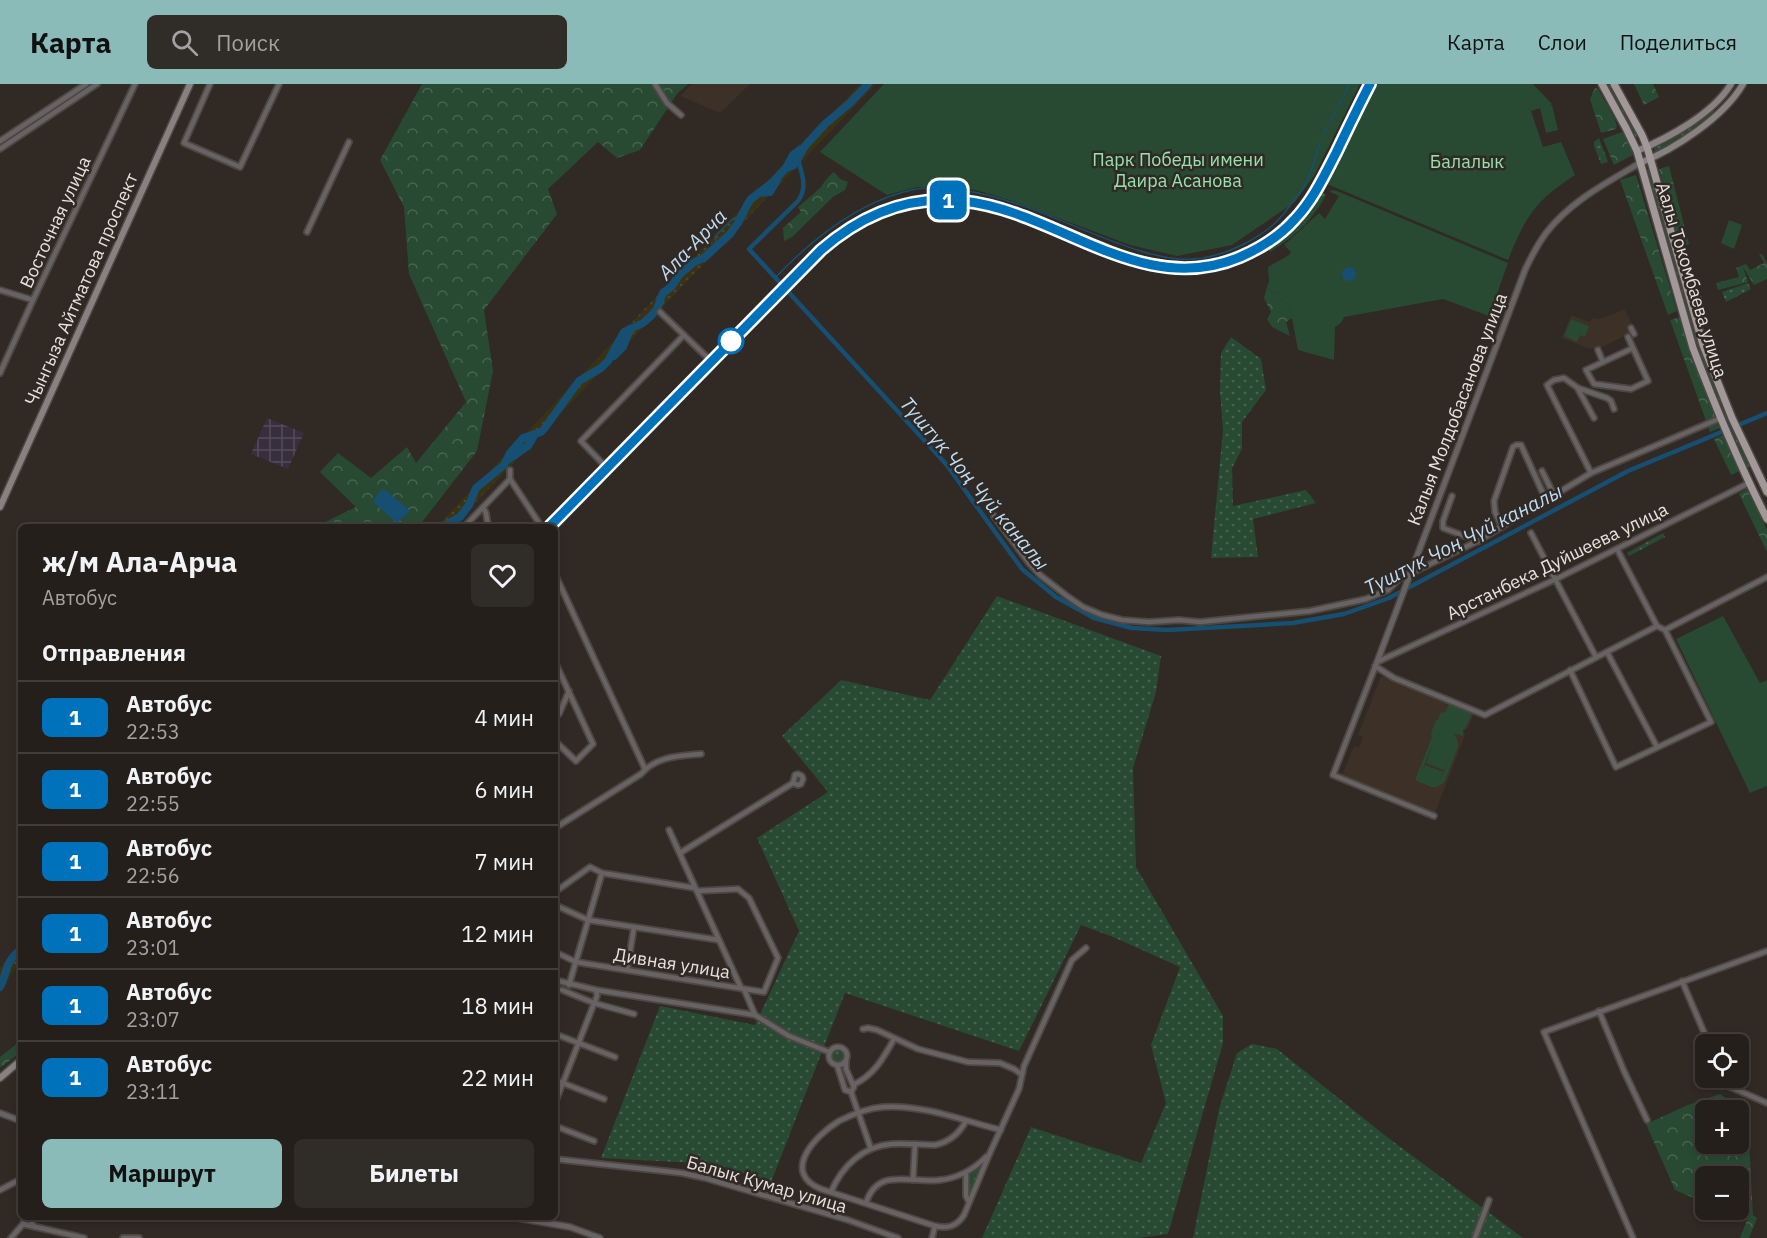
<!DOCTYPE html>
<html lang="ru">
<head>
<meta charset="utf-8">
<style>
	body { margin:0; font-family:"IBM Plex Sans",sans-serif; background:#302c28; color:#f1f3f6; height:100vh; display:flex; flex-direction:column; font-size:22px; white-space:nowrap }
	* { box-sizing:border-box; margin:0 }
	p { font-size:20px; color:#a3a2a3 }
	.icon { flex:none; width:33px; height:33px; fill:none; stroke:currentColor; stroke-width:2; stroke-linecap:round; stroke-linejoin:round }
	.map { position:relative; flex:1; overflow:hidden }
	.details { position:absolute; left:18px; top:440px; width:540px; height:696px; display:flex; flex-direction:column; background:#241f1b; border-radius:9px; box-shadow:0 3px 9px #0003,0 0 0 2px #413d3a }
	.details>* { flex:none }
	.badge { padding:0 12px; border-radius:9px; font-size:21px; line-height:39px }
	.buttons { position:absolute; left:1695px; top:950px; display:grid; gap:12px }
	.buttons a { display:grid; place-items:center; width:54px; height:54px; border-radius:9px; background:#241f1b; box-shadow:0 3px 9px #0003,0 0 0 2px #413d3a; font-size:30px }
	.map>.badge { position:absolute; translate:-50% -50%; box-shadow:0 0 0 3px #fff }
	h2 { padding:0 24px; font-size:22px; line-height:54px }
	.round { display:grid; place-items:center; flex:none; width:63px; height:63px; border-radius:9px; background:#302c28 }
	.headline { display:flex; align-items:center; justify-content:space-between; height:102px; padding:0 24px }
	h1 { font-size:28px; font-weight:800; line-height:45px }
	.action { display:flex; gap:12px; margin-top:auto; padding:12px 24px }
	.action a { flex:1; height:69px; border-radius:9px; background:#8bbbb9; color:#111; font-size:24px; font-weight:800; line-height:69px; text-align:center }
	.action a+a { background:#302c28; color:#f1f3f6 }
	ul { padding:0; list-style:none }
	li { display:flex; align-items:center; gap:18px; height:72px; padding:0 24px; border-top:2px solid #413d3a }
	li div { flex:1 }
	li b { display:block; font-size:22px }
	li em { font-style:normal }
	li .badge { min-width:66px; font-weight:700; text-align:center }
	header { display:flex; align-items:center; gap:36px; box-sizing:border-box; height:84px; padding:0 30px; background:#8bbbb9; color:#111 }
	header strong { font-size:28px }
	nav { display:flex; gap:33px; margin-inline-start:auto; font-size:21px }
	.search { width:420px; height:54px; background:#302c28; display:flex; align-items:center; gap:15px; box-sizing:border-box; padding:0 21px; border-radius:9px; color:#a3a2a3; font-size:22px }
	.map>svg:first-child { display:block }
	.industrial { fill:url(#industrial-grid) }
	.built { fill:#3c3027 }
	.grass { fill:url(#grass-dots) }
	.forest { fill:url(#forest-crowns) }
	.sand { fill:url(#sand-dots) }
	.park { fill:#284a33; fill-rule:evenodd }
	.water { fill:#164f72 }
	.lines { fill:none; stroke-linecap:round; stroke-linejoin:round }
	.stream { stroke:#164f72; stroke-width:1.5 }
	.canal { stroke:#164f72; stroke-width:4.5 }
	.river { stroke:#164f72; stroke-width:8 }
	.minor-casing { stroke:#4d4742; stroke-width:8 }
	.tertiary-casing { stroke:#4d4742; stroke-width:8 }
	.secondary-casing { stroke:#4d4742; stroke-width:9 }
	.primary-casing { stroke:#4d4742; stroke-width:10 }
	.minor { stroke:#676263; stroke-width:4.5 }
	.tertiary { stroke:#676263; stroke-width:5 }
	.secondary { stroke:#888182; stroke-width:6 }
	.primary { stroke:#a2989a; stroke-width:7 }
	.line-casing { stroke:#fff; stroke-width:14 }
	.line { stroke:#0072bc; stroke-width:9 }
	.stop-dot { fill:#fff; stroke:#0072bc; stroke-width:3 }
	.labels { text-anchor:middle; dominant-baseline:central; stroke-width:5; stroke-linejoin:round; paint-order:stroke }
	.park-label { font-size:18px; fill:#92e4ac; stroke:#302924 }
	.street-label { font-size:18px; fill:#e7e2df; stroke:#302924 }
	.water-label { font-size:20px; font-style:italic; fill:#bedcf3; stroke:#302924 }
</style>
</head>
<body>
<header>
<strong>Карта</strong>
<div class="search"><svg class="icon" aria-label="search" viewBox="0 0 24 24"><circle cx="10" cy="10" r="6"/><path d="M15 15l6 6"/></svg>Поиск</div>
<nav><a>Карта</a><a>Слои</a><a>Поделиться</a></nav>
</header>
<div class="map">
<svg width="1767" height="1154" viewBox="0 0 1767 1154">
	<defs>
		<pattern id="industrial-grid" width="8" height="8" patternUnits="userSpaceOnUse" patternTransform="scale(1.5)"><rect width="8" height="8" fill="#372e3e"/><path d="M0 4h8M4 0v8" fill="none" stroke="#544c59"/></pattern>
		<pattern id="grass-dots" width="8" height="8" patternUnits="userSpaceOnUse" patternTransform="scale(1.5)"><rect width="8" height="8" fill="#284a33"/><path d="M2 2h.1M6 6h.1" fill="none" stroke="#476450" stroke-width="1.8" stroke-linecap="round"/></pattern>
		<pattern id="forest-crowns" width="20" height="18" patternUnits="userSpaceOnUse" patternTransform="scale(1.5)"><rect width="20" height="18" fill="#284a33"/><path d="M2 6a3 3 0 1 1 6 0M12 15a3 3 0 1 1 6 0" fill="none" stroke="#476450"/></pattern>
		<pattern id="sand-dots" width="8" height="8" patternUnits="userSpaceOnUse" patternTransform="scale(1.5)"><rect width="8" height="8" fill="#3a3212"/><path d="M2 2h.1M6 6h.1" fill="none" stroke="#4d4629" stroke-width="1.8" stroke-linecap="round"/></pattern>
	</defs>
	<rect width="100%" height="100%" fill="#302924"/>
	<path class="industrial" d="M267,334L304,349L288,385L251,370Z"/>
	<g class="built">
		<path d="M692,0H750L720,29L680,12Z"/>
		<path d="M1625,225L1635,247L1598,265L1587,264L1562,254L1571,231L1590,238L1592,234L1600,235Z"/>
		<path d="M1381,592L1474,629L1468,644L1463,646L1465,651L1435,729L1342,691L1354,662L1359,663L1363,653L1358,651Z"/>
	</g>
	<g class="grass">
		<path d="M1606,0H1610L1639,52L1635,54Z"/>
		<path d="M1712,25H1714L1715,28L1690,47L1657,68L1654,67L1655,63L1688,43Z"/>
		<path d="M1599,54L1608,78L1601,80L1594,62V58Z"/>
		<path d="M1649,85L1700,262L1750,383L1747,384L1696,262L1646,87Z"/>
		<path d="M1324,109L1326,111C1313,136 1294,153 1270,168L1269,165C1274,158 1282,154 1288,148C1300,136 1310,124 1320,110Z"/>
		<path d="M1696,196L1706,226L1702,227L1700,225L1691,198Z"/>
		<path d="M1748,199L1751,205L1726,218L1722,208Z"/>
		<path d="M1231,253L1261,275L1266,306L1242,338V365L1232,384L1233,422L1306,406L1316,419L1253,435L1258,473L1211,474L1223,346L1220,307L1221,269Z"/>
		<path d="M1663,449L1665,453L1629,472L1627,469Z"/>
		<path d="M997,512L1161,572L1156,608L1133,684L1136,783L1223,932V959L1168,1150L1137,1154H982L1031,1043L1141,1079L1166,1019L1151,961L1180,883L1113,853L1081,841L1019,967L845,909L771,1098L715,1080L601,1074L660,922L755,941L799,847L757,754L828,708L782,652L841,596L930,616Z"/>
		<path d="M1252,960L1277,965L1387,1053L1523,1154H1193L1219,1025L1237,969Z"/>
		<circle cx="838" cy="972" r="7"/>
		<path d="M977,1084L980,1086L969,1110V1091Z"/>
	</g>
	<g class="forest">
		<path d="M422,0H688L677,10L640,66L617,74L598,58L548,105L557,130L484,226L493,287L477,367L419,442H317L356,423L320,388L338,369L371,394L407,363L416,379L466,318L409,190L404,123L380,76Z"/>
		<path d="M1634,0H1653L1659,13L1644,21Z"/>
		<path d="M1595,4L1598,5L1614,33L1617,42L1616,45L1601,49L1590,15Z"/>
		<path d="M1622,48L1630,60L1633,71L1614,81L1603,55Z"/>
		<path d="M1669,82L1689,160L1680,163L1659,85Z"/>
		<path d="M834,88L840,95L848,98L845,106L833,113L792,153L784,157L783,144L801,128L798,123C804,118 816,108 821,103C825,97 828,93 834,88Z"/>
		<path d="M1636,91L1677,227L1668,231L1620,96Z"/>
		<path d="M1759,170H1762L1767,179V195L1754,201L1743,183L1748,198L1718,206L1716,199L1739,193L1736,184L1746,180L1750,186L1764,179Z"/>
		<path d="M1267,203L1290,224L1292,234L1286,238L1290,252L1272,243L1267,235L1271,228L1264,214Z"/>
		<path d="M1680,233L1688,263L1720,344L1710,348L1670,236Z"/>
		<path d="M1723,351L1740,387L1731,391L1714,355Z"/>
		<path d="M1747,405L1767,446V468L1739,410Z"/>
		<path d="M19,958L21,960V968L0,984V973Z"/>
		<path d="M1720,1010L1730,1017L1736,1026H1706V1059H1738L1739,1031L1742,1036L1748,1039L1753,1131L1757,1134L1749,1154H1740L1747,1136L1720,1125H1738V1092H1706L1705,1119L1675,1106L1646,1040L1688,1021Z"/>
	</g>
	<g class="sand">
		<path d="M860,0H876L453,442H437Z"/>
		<path d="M21,860V878L0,905V884Z"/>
	</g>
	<g class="park">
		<path d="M884,0H1360L1314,92L1295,118L1232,161L1177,172L1130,161L1013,117L976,106L950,103H917L887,111L820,68Z"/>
		<path d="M1377,0H1533L1552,20L1549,22L1552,21L1558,46L1546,49L1540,24L1531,27L1543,63L1561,58L1575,91C1535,117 1526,132 1508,176L1327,100Z"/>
		<path d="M1331,106L1337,107L1508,179L1489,232L1443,215L1344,233L1341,239L1335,243L1334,276L1298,266L1290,224L1267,203L1269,198L1268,183L1289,171L1291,168L1284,161L1319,129L1325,135L1339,112L1330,108Z"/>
		<path d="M1729,136L1742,141L1734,165L1721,159Z"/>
		<path d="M1571,235L1589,242L1585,253L1580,251L1577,258L1564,252Z"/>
		<path d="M1723,532L1760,599L1767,596V702L1750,709L1676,555Z"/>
		<path d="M1449,620L1472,630L1465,645L1463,646V652L1453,649L1457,654L1458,663L1444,699L1436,703H1431L1415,696L1432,653L1431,649L1436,636H1438L1441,628L1445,629ZM1436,652L1426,679L1444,686L1455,660L1440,697L1443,688L1425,681L1421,689Z"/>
	</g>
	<g class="water">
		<circle cx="1349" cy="190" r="7"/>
		<path d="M384,405L409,426V428L397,439L373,418L380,407Z"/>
	</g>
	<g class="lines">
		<g class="stream">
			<path d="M1344,11L1350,0"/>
			<path d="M1338,23L1342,15"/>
			<path d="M1331,36L1336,27"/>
			<path d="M1324,50L1328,42"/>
			<path d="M0,62L92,0"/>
			<path d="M717,162L715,154L716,151L733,135L741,131"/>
			<path d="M775,194C813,154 860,116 916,105C930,103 947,104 961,106C1010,113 1054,134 1099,152C1125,162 1150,172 1178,175C1200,177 1224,170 1244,160C1267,148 1279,138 1294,116C1299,110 1304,104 1307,97C1313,85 1316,71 1320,58"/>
			<path d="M516,370L521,357"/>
		</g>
		<path class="canal" d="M798,75C802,91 808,103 798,117L749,165L946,380L1022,485L1056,513L1094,534L1132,544L1168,546L1293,539L1344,530L1389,514L1628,387L1767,329"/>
		<g class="river">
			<path d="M786,84L793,71L801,65"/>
			<path d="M759,109L770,108L777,96"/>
			<path d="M614,272L623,263L630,245"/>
			<path d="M509,375L528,362L535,350"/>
			<path d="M444,442L460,433L469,421L476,404L504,381L510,369L523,354L541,348L544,345L579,297L601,284L608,277L624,248L643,239L651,232L657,225L663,209L672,202L679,191L693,179L705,173L730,150L738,139L747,121L751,115L773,98L786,84L794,81L805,62L825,40L850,19L868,0"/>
			<path d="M0,903C9,885 3,881 21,865"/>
		</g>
		<defs>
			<g id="minor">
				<path d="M210,0L184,59L240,83L279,0"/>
				<path d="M655,0L667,19L681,31"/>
				<path d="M0,57L86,0"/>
				<path d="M0,65L97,0"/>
				<path d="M307,148L349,58"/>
				<path d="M0,206L33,216"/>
				<path d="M660,228L711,277"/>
				<path d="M1631,244L1634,250"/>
				<path d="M1628,253L1648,297L1631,305L1594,300L1586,286L1633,264"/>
				<path d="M1598,266L1603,278"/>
				<path d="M0,289L33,216L135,0"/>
				<path d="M1578,305L1594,334"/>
				<path d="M607,384L581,357L684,251"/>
				<path d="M510,386V395L541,442"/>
				<path d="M1542,387L1554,411"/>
				<path d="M1591,389L1547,301L1554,296L1564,294L1578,304L1607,314L1611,317L1614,325"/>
				<path d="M1452,412L1443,437V444L1478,457"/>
				<path d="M483,423L486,429L488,442"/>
				<path d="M994,432L1029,479L1040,491L1067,512L1083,523L1102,531L1122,536L1149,538L1179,536L1200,538L1310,527L1366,515L1388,506L1399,495L1478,457L1591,389L1721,334"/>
				<path d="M465,442L510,395"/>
				<path d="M1502,443L1495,428L1494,417L1513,363L1516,361H1521L1546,416"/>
				<path d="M1531,449L1596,573"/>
				<path d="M555,490L645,685"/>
				<path d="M1665,546L1767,493"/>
				<path d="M1607,568L1657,663"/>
				<path d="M555,578L593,660L576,677L555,657"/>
				<path d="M1375,582L1394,594L1485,631L1657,542"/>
				<path d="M1570,586L1616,683L1711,638L1665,546L1657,542L1617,465"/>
				<path d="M555,634L559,630L569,607"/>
				<path d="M1434,732L1333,691L1377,578L1556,495L1749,399"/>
				<path d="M555,744L641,690C656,672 680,672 701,670"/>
				<path d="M669,746L741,904"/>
				<path d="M680,769L793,699L798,701L801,700L803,695L802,692L798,690L795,691L793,699"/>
				<path d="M555,808L590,783L602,789L695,804"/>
				<path d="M555,821L588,836L719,856"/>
				<path d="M555,868L576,878L764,908L778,874L749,814L738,805L697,807"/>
				<path d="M627,886L634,843"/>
				<path d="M555,896L596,906L755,931L789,952L829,968"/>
				<path d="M1682,897L1709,960"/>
				<path d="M569,901L602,789"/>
				<path d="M744,905L755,931"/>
				<path d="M562,906L594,919L634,930"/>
				<path d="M1599,927L1624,987L1647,1036"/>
				<path d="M863,945L868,944L877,946L918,965L968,978L1000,979L1014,985L1021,990"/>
				<path d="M555,950L615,973"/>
				<circle cx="838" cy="972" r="9"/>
				<path d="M837,981L845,1006L851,1008L854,1003L846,985V976"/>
				<path d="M1722,993L1726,1001L1767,1019"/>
				<path d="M555,996L604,1015"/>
				<path d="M853,1001C874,991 883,975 894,955"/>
				<path d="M851,1008L871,1065"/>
				<path d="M555,1019L597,912L596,906"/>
				<path d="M555,1042L594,1057"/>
				<path d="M1001,1046C964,1037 922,1020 883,1023C868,1024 853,1030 839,1037C816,1051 780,1088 821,1105L935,1142C948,1145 957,1142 964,1131L989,1071L1019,1005L1024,982L1072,876L1086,864"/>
				<path d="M555,1075L682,1089L705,1094L848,1136L898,1154"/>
				<path d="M966,1089V1112L969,1118"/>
				<path d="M913,1096L915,1060"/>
				<path d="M0,1106L21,1095"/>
				<path d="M831,1108C842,1082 863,1062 892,1060C906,1059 921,1061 935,1061C949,1058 959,1050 966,1037"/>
				<path d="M866,1119C878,1082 911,1100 940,1096C958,1094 973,1086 986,1073"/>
				<path d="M30,1132L32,1140L35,1143"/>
				<path d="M167,1133L168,1132"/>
				<path d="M23,1140L84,1154"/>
				<path d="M11,1154L23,1140L27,1132"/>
				<path d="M123,1154H139"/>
				<path d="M932,1154L935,1142"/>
				<path d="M1475,1154L1489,1116"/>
				<path d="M1633,1154L1544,948L1767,867"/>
			</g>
			<g id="tertiary">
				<path d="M1377,578L1525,186C1531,173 1538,160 1546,149C1571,117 1606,99 1640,79"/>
				<path d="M0,1029L21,1037"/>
				<path d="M506,1132L570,1143L600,1154"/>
			</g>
			<g id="secondary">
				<path d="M1637,67C1668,54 1713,30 1731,0"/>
				<path d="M1640,79C1675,65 1724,33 1743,0"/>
				<path d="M0,423L190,0"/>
				<path d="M550,442L821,166C861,131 909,111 963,117C1058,127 1141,215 1240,173C1261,164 1280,152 1295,135C1314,115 1326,89 1338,65C1348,43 1359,22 1370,0"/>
				<path d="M0,994L21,976"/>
			</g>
			<g id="primary">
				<path d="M1602,0L1626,44L1637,67L1693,264C1715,322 1739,380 1767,435"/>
				<path d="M1614,0L1642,51L1647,63L1703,261L1732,334L1767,408"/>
			</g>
		</defs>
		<use href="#minor" class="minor-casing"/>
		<use href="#tertiary" class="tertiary-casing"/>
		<use href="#secondary" class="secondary-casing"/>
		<use href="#primary" class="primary-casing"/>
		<use href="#minor" class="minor"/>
		<use href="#tertiary" class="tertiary"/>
		<use href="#secondary" class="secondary"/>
		<use href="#primary" class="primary"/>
	</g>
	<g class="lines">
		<defs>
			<path id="line" d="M550,442L821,166C861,131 909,111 963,117C1058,127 1141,215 1240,173C1261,164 1280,152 1295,135C1313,116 1324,92 1336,69C1347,46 1358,23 1370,0"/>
		</defs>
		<use href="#line" class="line-casing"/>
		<use href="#line" class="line"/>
	</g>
	<circle class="stop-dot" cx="731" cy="257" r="12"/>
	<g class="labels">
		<g class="park-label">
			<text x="1178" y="75">Парк Победы имени<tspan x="1178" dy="21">Даира Асанова</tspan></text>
			<text x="1467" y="77">Балалык</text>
		</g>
		<g class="street-label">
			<text transform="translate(55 138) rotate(-65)">Восточная улица</text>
			<text transform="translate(1692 196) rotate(73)">Аалы Токомбаева улица</text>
			<text transform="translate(81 205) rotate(-66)">Чынгыза Айтматова проспект</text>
			<text transform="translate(1457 325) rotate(-69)">Калыя Молдобасанова улица</text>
			<text transform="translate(1557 477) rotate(-26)">Арстанбека Дуйшеева улица</text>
			<text transform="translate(672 879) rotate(9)">Дивная улица</text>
			<text transform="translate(767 1100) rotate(16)">Балык Кумар улица</text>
		</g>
		<g class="water-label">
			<text transform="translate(692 160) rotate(-46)">Ала-Арча</text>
			<text transform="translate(975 399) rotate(50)">Түштүк Чоң Чүй каналы</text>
			<text transform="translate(1463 455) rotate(-27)">Түштүк Чоң Чүй каналы</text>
		</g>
	</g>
</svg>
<div class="buttons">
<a><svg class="icon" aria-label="locate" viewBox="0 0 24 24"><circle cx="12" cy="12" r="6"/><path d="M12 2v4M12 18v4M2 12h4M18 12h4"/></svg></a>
<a>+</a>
<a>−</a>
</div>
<b class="badge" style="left:948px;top:116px;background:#0072bc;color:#fff">1</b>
<section class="details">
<div class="headline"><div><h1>ж/м Ала-Арча</h1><p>Автобус</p></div><a class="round"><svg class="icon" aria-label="heart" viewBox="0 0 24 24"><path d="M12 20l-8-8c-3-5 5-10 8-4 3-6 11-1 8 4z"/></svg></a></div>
<h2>Отправления</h2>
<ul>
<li><span class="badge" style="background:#0072bc;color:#fff">1</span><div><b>Автобус</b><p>22:53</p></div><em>4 мин</em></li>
<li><span class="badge" style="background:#0072bc;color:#fff">1</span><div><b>Автобус</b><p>22:55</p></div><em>6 мин</em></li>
<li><span class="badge" style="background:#0072bc;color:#fff">1</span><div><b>Автобус</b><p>22:56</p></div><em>7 мин</em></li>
<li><span class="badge" style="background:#0072bc;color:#fff">1</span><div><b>Автобус</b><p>23:01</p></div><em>12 мин</em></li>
<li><span class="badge" style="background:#0072bc;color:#fff">1</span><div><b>Автобус</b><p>23:07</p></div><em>18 мин</em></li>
<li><span class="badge" style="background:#0072bc;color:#fff">1</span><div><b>Автобус</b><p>23:11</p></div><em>22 мин</em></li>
</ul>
<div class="action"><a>Маршрут</a><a>Билеты</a></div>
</section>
</div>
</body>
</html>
